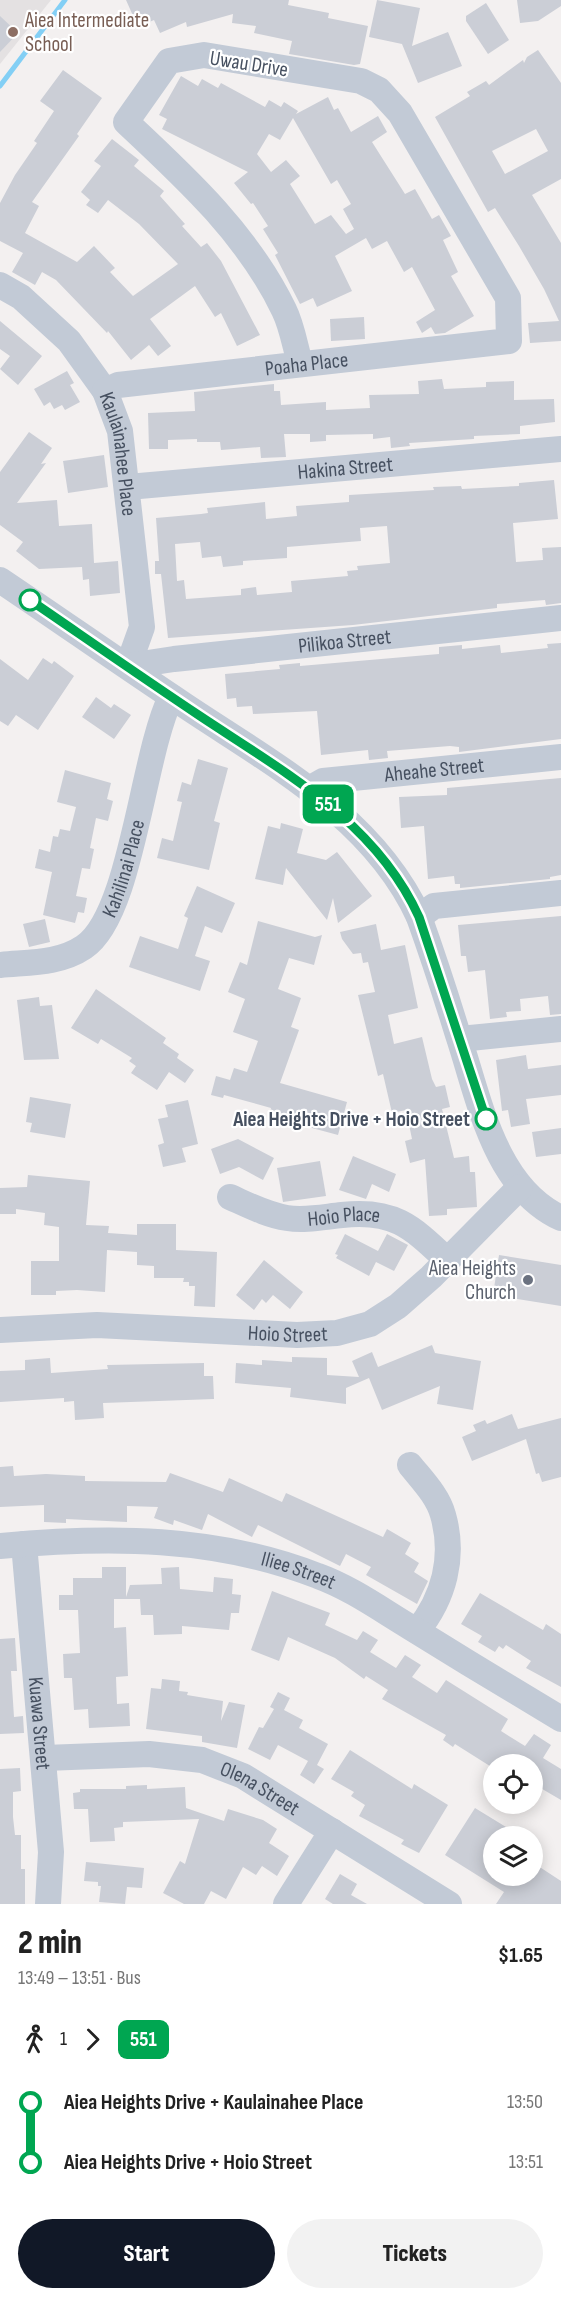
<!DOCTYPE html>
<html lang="en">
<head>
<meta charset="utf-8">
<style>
	body { margin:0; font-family:"Sofia Sans Condensed",sans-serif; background:#f2f2f2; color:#222; height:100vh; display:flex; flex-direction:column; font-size:22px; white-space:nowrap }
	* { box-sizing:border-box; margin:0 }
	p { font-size:20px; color:#767676 }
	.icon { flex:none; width:33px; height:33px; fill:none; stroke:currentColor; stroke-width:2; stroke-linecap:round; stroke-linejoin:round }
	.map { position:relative; height:1904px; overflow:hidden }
	.drawer { display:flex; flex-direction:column; background:#fff; flex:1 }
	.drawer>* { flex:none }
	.badge { padding:0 12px; border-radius:9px; font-size:21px; line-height:39px }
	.tools { position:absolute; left:483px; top:1754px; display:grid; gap:12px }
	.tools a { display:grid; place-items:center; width:60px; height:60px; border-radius:50%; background:#fff; box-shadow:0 3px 15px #0003; font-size:30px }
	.map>.badge { position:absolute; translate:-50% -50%; box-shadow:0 0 0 3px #fff }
	.legs { display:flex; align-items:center; gap:9px; height:66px; padding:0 18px; font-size:20px }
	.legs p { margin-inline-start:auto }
	.summary { display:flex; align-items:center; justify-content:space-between; height:102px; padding:0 18px }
	h1 { font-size:33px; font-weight:800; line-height:45px }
	.cta { display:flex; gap:12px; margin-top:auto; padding:12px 18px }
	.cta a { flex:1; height:69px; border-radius:36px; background:#111827; color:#fff; font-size:24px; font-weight:800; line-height:69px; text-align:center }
	.cta a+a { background:#f2f2f2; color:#222 }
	ul { padding:0 18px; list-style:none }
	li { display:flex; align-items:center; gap:21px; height:60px; font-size:22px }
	li i { display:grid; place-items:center; width:9px; height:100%; margin:0 8px; background:currentColor }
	li i::after { content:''; width:15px; height:15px; margin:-8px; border:4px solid; border-radius:50%; background:#fff }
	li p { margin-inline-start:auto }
	li:first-child i { background:linear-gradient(#0000 50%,currentColor 0) }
	li:last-child i { background:linear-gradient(currentColor 50%,#0000 0) }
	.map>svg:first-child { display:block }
	.education { fill:#e4e1e2 }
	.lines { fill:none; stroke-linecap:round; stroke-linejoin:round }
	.stream { stroke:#83cff5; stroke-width:5 }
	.building { fill:#cbced6; fill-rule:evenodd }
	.minor { stroke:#c2cad6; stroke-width:26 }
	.line-1-casing { stroke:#fff; stroke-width:14 }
	.line-1 { stroke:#00a651; stroke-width:9 }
	.education-dot { fill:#8d6e63; stroke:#fff; stroke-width:2 }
	.stop-1-dot { fill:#fff; stroke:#00a651; stroke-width:3 }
	.worship-dot { fill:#6b7280; stroke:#fff; stroke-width:2 }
	.labels { text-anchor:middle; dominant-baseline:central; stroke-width:4.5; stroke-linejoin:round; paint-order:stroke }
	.education-label { font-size:21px; fill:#785e54; stroke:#fff; text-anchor:start }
	.street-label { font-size:21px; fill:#465060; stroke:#fff }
	.stop-label { font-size:21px; font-weight:bold; fill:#465060; stroke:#fff; text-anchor:end }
	.worship-label { font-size:21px; fill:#5b616d; stroke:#fff; text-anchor:end }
</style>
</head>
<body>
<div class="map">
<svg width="561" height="1904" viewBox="0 0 561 1904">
	<rect width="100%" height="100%" fill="#f3f0f0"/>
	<path class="education" d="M0,0H51L0,64Z"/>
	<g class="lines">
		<path class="stream" d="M0,86L65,0"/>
	</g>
	<g class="building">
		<path d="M126,0H289L288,5L329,13L328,18L368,26L360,64L354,65L289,54L292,41L254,33L256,26L232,23L233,14L187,27L186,22L160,33L154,20L138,27Z"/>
		<path d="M377,0L420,8L412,46L448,32L462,66L418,83L402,44L369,37Z"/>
		<path d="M517,0H561V6L538,21L520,23Z"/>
		<path d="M486,3L509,40L488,54L466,21V16Z"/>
		<path d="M0,16L18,33L0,52Z"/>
		<path d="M538,50L561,83V179L532,195L561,243V341L530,343L528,323L559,321L544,289L519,246L495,208L488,212L435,117L470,96L467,92L486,81L489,85L523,60L524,63L527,57ZM536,129L548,151L505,174L492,151Z"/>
		<path d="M63,70L102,98L77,134L79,136L32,202L39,206L25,233L77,262L94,246L115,268L110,272L133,296L178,264L139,224L108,200L98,213L86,205L90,200L81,192L101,166L94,161L112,139L139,160L134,166L164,191L160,196L185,224L182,226L201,247L207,243L221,261L260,335L237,346L221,313L215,317L195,286L150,319L171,346L158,356L149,345L131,360L108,331L107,333L56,280L42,272L35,285L12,272L23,253L0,241V203L15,175L37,143L34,141L54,111L40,101Z"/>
		<path d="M181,76L198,86L202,79L218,88L221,83L265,107L269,100L281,107L284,102L298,111L296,114L328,97L334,110L338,108L351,132L378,116L387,132L372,142L405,194L415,189L432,219L439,215L451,236L443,240L458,272L451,276L474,316L445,333L435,334L431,327L422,333L416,322L435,310L412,267L404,272L387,241L372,249L366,238L335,256L352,291L317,307L313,298L300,304L275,255L278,253L263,229L268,226L253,203L251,204L234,183L248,172L162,129L167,119L159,115ZM293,118L331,184L337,180L351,204L343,209L354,229L346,234L331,215L315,224L290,184L300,176L286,160L271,172L257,154L269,134L280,140Z"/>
		<path d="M364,317L365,339L331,341L330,319Z"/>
		<path d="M0,321L42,356L18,385L0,369L10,356L0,349Z"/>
		<path d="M67,371L74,383L70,385L80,402L65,410L62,405L54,409L50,402L44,406L34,389Z"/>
		<path d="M442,379L444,389L486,387V382L514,381V400L554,399L555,422L520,426V434L474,436V439L409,443L410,446L391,448L390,437L373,439V434L326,435V441L310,442V434H284L286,457L261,458L260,447L221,450L220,442H197V439L168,440V449H149L148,413L195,411L194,392L274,384V391H280L281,405L326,402V410L370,408L369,395L419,394L418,381Z"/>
		<path d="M29,432L52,448L41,464L46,463L17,503L57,500L59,526L92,524L94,563L118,561L120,593L90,596L89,579L83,580L82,567L39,569L16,551L23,542L0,525V472Z"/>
		<path d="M104,455L108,487L68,493L63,461Z"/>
		<path d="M554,480L558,519L513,523L516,562L543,560L542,548L561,547V603L546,605L545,600L497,604V608L353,625L168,638L161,574H155V561H159L156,518L201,514L208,513L207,508L265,502L266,519L297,516L296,506L349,502V495L434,490L433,487L461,486L462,489L519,486V483ZM387,526L390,563L357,566L358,570L347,571L348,576L291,581L292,592L257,595L256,587L241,589V595L186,599L184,580L177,581L175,544L200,542L202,558L221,556L223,567L243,565V561L287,558V547L361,541L360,528Z"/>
		<path d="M561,643V739L459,752V747L450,746L387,751L388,758L369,760L368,750L321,755L317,711L253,714L252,706L237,707L236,698L227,699L225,674L280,669L279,665L300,663V666L439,654V647L462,645V649L500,645L501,653L548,648L547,644Z"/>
		<path d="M43,658L52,664L54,661L74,676L38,730L16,715L8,726L0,721V659L28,680Z"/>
		<path d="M96,697L111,708L114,704L131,715L114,739L82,717Z"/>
		<path d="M198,759L228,768L214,821L220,823L209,870L157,858L162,838L173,841L182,802L177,801L182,782L191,785Z"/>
		<path d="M65,770L111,783L107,799L113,801L108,821L96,818L90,848L94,849L90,869L82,868L76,896L87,898L84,913L78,912L75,923L43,915L52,872L35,868L39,849L50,852L53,836L58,837L60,829L70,831L76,807L57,802Z"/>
		<path d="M561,778V875L550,877V879L460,888V884H455L454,876L428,879L424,826L401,828L399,797L447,795V788Z"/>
		<path d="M281,823L303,829L297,853L326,860L337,852L372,896L338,923L333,898L327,920L286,868L283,885L255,879L268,826L280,829Z"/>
		<path d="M197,886L235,903L222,933L205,926L195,956L210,961L200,991L129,967L140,936L178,949L188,918L184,916Z"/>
		<path d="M561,916V1014L550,1015L548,996L520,999L521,1011L506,1012L507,1017L490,1019L485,970L468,972L466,956H461L458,925Z"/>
		<path d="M45,919L50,942L29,947L23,924Z"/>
		<path d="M258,921L315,937L322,935L314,965L289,958L278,989L301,998L291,1027L299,1030L280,1083L347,1102L338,1135L286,1121L287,1117L270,1113L271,1108L224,1095L223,1098L211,1095L216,1076L230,1080L234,1068L247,1072L258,1041L233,1032L245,999L228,992L240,962L247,965Z"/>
		<path d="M376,924L381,950L405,945L418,1008L388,1015L394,1044L422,1037L432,1079L436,1087L445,1085L450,1107L442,1109L454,1158L469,1156L470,1172H475L477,1207L447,1209V1215L429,1216L425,1159L410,1163L405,1141L412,1139L406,1110L392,1113L383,1074L378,1076L358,995L375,992L368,962L363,963L361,953L353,954L342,939L340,932Z"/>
		<path d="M96,989L166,1038L163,1043L179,1054L177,1058L194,1070L185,1083L169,1072L157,1090L131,1073L136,1066L129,1061L132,1058L101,1039L98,1044L71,1028Z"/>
		<path d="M39,997L40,1006L52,1005L59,1059L24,1060L17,1000Z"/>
		<path d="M526,1055L528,1069L561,1065V1095L526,1099L530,1124L511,1127L508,1110L502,1111L496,1060Z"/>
		<path d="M30,1097L71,1104L65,1138L30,1132L32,1123L26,1122Z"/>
		<path d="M188,1100L198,1144L182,1148L186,1162L163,1167L158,1145L164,1143L158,1119L168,1117L165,1105Z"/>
		<path d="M561,1128V1154L536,1157L532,1132Z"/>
		<path d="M238,1139L274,1158L263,1180L239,1167L220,1174L211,1149Z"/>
		<path d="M353,1156L396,1174L389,1192L372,1184L366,1199L339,1190Z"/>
		<path d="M320,1161L326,1196L283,1202L277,1168Z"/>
		<path d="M28,1175L90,1181L86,1225L109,1226L108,1233L137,1235V1224H176V1250L217,1252L215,1307L194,1306L195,1286H189V1282H183L184,1278H154V1266L137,1265V1252L107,1250L105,1292L77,1290L56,1291V1295H31V1261H59V1227L44,1225L45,1213L16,1209V1214H0V1188L27,1187Z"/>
		<path d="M345,1234L378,1251L387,1234L408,1245L394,1271L376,1262L369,1276L336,1258L338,1255L335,1254Z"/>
		<path d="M499,1255L561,1265V1306L493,1295Z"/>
		<path d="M264,1260L303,1292L290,1309L273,1295L266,1303L262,1299L254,1310L236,1295Z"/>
		<path d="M432,1345L435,1353L481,1361L473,1410L437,1404L440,1386L382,1410L369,1378L346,1388V1404L290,1397L291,1388L235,1383L236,1363L262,1365V1360L292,1362V1357L327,1358V1375L359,1377L352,1361L372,1352L378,1367Z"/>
		<path d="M50,1358L51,1373L108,1369L107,1365L204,1363V1376H213L214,1399L103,1403L104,1418L75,1420L74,1401L64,1402V1398L0,1402V1371L25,1370V1360Z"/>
		<path d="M512,1414L518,1429L561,1418V1477L542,1482L539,1473L536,1474L526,1439L472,1461L462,1437L476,1431L473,1425L485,1420L487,1424Z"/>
		<path d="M13,1466L14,1476L46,1474L85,1476V1481L166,1482L170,1473L223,1492L229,1478L282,1502L286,1493L383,1537L387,1529L411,1543L405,1554L419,1563L414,1572L428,1581L417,1604L366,1575L371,1567L346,1554L340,1566L258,1525L252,1537L208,1514L202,1530L174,1520L173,1525L154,1518L158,1507L127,1506V1522L66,1519V1523L44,1522V1505L0,1507V1467Z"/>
		<path d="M102,1567H126V1597L130,1585L162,1584L161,1568L179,1567L180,1589L213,1592L214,1577L233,1579L232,1594L241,1595L239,1613H231L229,1630L182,1626V1634L154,1635L153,1615H141L140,1599H114V1628L126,1627L128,1676L116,1677L117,1704L129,1703L130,1726L89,1728L88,1709L74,1710L72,1678H64L63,1654L80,1653L78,1610H59V1595H73V1578H102Z"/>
		<path d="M272,1591L330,1613L325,1625L357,1640L363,1631L378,1640L370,1652L396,1668L405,1655L421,1665L412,1677L437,1693L446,1680L508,1719L501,1731L525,1746L534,1734L551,1745L543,1758L561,1769V1800L532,1783V1764H494L493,1768L455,1744L453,1747L443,1740L446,1735L382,1699L388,1690L366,1676L364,1679L335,1658L288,1637L279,1661L251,1650Z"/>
		<path d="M480,1593L543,1630L546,1624L561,1634V1687L526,1668L531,1661L506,1645L503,1649L499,1646L495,1652L478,1642L482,1636L461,1624Z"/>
		<path d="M15,1638L17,1671H11L14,1717L23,1716L24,1733L0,1734V1639Z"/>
		<path d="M162,1679L180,1681L179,1691L188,1692L187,1695L223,1701L221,1721L229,1702L245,1705L237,1748L202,1742V1736L146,1729L151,1688L161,1689Z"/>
		<path d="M278,1692L290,1698L284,1710L303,1720L299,1728L328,1744L317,1765L324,1769L314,1784L300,1775L308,1761L278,1745L270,1760L248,1749L259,1727L263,1728L274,1709L270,1707Z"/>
		<path d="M350,1750L412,1789L414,1784L448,1805L419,1853L401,1844L404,1840L359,1816L365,1805L351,1796L354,1792L331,1779Z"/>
		<path d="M20,1768L21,1791L13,1792V1817L15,1835H21V1869H25V1904H0V1769Z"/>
		<path d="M147,1785V1789L185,1787L186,1808L224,1821L228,1809L263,1820L277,1829L269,1843L289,1856L277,1876L262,1866L256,1875L243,1867L226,1899L211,1891L204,1904H184L163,1893L180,1861L185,1864L199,1819L123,1822V1827L114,1828L115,1841L90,1842L88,1809H74L73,1793L80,1792V1789H126V1786Z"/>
		<path d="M475,1808L506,1827L500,1836H494V1875H532V1862L561,1881V1904H496L504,1892L445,1855Z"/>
		<path d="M86,1862L144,1868L142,1888L127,1887L125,1904L99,1902L101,1886H98V1882L84,1881Z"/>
		<path d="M340,1874L357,1884L351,1895L367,1904H333L325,1899Z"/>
	</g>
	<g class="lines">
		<g class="minor">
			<path id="s1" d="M0,285L21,297L69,341L105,391L120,431L142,627L128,666"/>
			<path id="s2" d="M105,391L118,385L509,341L508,298L400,113L379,90L361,81L204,55L169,61L126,122C186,178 248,235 284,310C292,326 295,346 300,363"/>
			<path id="s3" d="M128,487L561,449"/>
			<path d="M0,580C61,621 122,664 184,705C272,764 373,817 419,917C433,956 446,996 458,1035C479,1098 494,1187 561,1218"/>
			<path id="s4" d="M128,666L174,659L561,618"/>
			<path id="s5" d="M309,789L323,781L561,757"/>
			<path d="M419,917L434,906L561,893"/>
			<path id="s6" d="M0,965C28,962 59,964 84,947C132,915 142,756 171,697"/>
			<path d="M460,1039L561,1029"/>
			<path id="s7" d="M230,1197C248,1205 267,1215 287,1218C305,1221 323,1217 342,1215C394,1209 412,1227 447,1260"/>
			<path id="s8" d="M0,1330L97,1325L297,1335L337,1333L370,1324L398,1306L431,1277L520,1187"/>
			<path d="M410,1465C422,1480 438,1496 443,1515C455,1557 444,1598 417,1631"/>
			<path id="s9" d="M24,1544L51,1852L48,1904"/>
			<path id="s10" d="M0,1546C108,1536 216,1536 318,1576C351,1588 380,1609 410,1627C460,1658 511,1689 561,1719"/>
			<path id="s11" d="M45,1758L149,1754L202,1760L243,1776L449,1904"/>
			<path d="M286,1904L332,1831"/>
		</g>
	</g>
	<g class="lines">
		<defs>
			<path id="line-1" d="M30,600C87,639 143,678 200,716C284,772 376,822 419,917L486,1119"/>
		</defs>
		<use href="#line-1" class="line-1-casing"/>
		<use href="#line-1" class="line-1"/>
	</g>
	<circle class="education-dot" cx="13" cy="32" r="6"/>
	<g class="stop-1-dot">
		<circle cx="30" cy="600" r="10"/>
		<circle cx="486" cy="1119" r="10"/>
	</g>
	<circle class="worship-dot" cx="528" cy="1280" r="6"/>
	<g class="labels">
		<g class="education-label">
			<text x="25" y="20">Aiea Intermediate<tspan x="25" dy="24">School</tspan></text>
		</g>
		<g class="street-label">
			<text transform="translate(249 64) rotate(9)">Uwau Drive</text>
			<text stroke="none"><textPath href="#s2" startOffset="204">Poaha Place</textPath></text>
			<text stroke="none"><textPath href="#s1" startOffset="216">Kaulainahee Place</textPath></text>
			<text stroke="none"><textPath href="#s3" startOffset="218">Hakina Street</textPath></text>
			<text stroke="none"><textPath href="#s4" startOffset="218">Pilikoa Street</textPath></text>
			<text stroke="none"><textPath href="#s5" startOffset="128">Aheahe Street</textPath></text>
			<text stroke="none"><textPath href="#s6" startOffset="177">Kahilinai Place</textPath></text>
			<text stroke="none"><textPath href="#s7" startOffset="118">Hoio Place</textPath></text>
			<text stroke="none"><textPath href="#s8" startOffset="288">Hoio Street</textPath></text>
			<text stroke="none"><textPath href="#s10" startOffset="302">Iliee Street</textPath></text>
			<text stroke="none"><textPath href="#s9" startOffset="180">Kuawa Street</textPath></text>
			<text stroke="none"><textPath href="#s11" startOffset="222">Olena Street</textPath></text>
		</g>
		<g class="stop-label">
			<text x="470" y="1119">Aiea Heights Drive + Hoio Street</text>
		</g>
		<g class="worship-label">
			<text x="516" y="1268">Aiea Heights<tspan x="516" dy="24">Church</tspan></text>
		</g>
	</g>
</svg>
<div class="tools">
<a><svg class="icon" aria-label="locate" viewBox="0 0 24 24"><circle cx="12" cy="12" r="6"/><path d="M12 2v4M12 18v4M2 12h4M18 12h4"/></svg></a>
<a><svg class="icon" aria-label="layers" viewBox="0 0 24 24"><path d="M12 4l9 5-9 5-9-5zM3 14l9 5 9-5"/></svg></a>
</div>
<b class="badge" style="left:328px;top:804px;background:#00a651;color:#fff">551</b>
</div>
<section class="drawer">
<div class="summary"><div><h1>2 min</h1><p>13:49 – 13:51 · Bus</p></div><b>$1.65</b></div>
<div class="legs"><svg class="icon" aria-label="walk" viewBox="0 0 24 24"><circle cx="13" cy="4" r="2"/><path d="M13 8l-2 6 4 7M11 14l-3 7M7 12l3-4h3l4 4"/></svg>1<svg class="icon" aria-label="forward" viewBox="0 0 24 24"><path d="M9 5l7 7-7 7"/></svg><b class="badge" style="background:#00a651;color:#fff">551</b></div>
<ul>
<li><i style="color:#00a651"></i><b>Aiea Heights Drive + Kaulainahee Place</b><p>13:50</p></li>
<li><i style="color:#00a651"></i><b>Aiea Heights Drive + Hoio Street</b><p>13:51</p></li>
</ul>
<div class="cta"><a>Start</a><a>Tickets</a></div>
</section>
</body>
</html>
